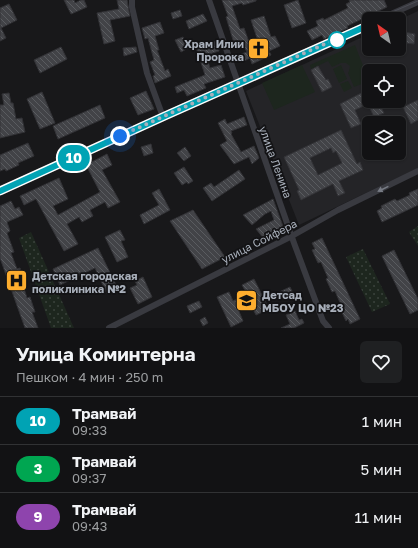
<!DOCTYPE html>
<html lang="ru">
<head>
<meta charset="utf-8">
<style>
	body { margin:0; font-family:"Golos Text",sans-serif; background:#1f2022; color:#f1f3f6; height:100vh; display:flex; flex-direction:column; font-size:15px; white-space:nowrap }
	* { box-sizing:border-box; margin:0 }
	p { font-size:13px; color:#9c9ea0 }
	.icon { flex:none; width:22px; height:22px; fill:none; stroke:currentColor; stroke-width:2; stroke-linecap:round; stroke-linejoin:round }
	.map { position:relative; height:328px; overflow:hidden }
	.panel { display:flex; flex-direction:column; background:#121214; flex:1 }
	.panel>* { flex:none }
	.badge { padding:0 8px; border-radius:13px; font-size:14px; line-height:26px }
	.needle { width:26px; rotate:326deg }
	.tools { position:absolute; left:362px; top:12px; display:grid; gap:8px }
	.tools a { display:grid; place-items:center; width:44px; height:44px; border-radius:6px; background:#121214; box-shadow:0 1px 3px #0004,0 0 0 1px #313234; font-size:20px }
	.you { position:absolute; width:20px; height:20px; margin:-10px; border:3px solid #fff; border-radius:50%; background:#1a73e8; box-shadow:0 0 0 6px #1a73e833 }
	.map>.badge { position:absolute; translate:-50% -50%; box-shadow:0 0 0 2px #fff }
	.round { display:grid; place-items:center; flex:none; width:42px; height:42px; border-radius:6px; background:#1f2022 }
	.headline { display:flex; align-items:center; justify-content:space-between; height:68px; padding:0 16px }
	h1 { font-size:19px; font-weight:700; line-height:30px }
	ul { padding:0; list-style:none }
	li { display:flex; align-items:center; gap:12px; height:48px; padding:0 16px; border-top:1px solid #313234 }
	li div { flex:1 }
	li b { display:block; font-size:15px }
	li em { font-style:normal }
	li .badge { min-width:44px; font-weight:700; text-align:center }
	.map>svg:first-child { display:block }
	.built { fill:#242427; fill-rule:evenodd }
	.grass { fill:#1d261e }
	.park { fill:url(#park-dots) }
	.building { fill:url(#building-back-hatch); stroke:#323236; fill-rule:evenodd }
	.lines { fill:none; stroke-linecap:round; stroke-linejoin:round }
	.minor { stroke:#393a40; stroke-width:6 }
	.tram { stroke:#4c4e55; stroke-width:1 }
	.oneway { fill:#777b84 }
	.line-casing { stroke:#fff; stroke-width:9 }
	.line { stroke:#00a3b4; stroke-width:6 }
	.walk { stroke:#a9b0bb; stroke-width:4; stroke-dasharray:0 7.2 }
	.stop-dot { fill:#fff; stroke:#00a3b4; stroke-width:2 }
	.labels { text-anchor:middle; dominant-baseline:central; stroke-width:3.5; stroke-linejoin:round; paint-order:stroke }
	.poi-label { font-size:11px; font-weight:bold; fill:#a9b0bb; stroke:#131315; text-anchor:start }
	.street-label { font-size:11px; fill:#a9b0bb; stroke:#131315 }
</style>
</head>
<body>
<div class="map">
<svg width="418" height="328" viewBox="0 0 418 328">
	<defs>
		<pattern id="park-dots" width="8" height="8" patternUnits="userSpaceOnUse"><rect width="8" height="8" fill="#1d261e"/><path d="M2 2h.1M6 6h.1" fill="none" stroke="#3b433d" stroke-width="1.8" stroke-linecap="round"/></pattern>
		<pattern id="building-back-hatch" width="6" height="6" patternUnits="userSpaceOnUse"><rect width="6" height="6" fill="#424347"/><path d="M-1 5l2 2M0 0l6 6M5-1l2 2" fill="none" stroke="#5a5c60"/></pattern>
	</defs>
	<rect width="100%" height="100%" fill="#18181a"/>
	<path class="built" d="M418,11V168L299,225L246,91L369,34V49H399V20ZM369,71H399V101H369ZM369,123H399V153H369Z"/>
	<g class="grass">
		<path d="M355,45L369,81L354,87L348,73L349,71L350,66L346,63H341L332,67L328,61L311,69L310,65Z"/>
		<path d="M302,65L315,92L274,110L262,83Z"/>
		<path d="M341,65L347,79L339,83L333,69Z"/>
		<path d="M348,81L352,88L344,92L340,84Z"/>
	</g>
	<g class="park">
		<path d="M418,226V246L409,232Z"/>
		<path d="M31,232L74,328H51L19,238Z"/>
		<path d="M363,249L390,304L372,312L346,257Z"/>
	</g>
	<g class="building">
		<path d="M64,0H74L75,3L81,0H84L87,7L71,14Z"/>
		<path d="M117,0H127L130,16L110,20L115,41L104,44L97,13L119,9Z"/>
		<path d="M222,0H256V1L243,5L242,3L232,6L240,29L244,28L250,45L258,41L251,20L264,16L271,37L275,36L280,46L269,51L271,55L252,64L250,58L244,61L241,54L247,52L241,41L234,43L226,17L228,16Z"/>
		<path d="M298,0L306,23L292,28L284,5Z"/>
		<path d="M349,0H384L387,7L347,26L348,28L324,39L322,35L312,40L307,31L318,26L316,21L323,18L324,20L348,8L346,4L350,2Z"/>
		<path d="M9,4L17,20L1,28L6,38L0,41V8Z"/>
		<path d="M180,10L182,16L173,19L171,13Z"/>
		<path d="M203,14L207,21L189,29L186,21Z"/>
		<path d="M160,22L164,33L155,36L159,50H157L165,71L168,69L171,76L155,83L153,76L155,75L150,62L154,60L148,38L145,39L142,28Z"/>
		<path d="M399,31L415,34L414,44L399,42Z"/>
		<path d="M183,37L188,48L181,52L175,40Z"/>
		<path d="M216,41L219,51L206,55L210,68L221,65L225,77L204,84L206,88L187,96L184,90L177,93L175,87L205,75L196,47Z"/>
		<path d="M61,47L67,59L40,73L34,60Z"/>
		<path d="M136,47L137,52L124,56L123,48Z"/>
		<path d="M318,66L326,80L328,79L332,87L322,92L311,70Z"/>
		<path d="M369,89V101H378L384,113L374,117L368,104L355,110L361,124L351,128L340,104Z"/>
		<path d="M146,91L154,109L138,115L130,98Z"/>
		<path d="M42,92L55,123L40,129L27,99Z"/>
		<path d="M9,93L11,103H13L16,119L22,118L25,132L0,138V105H4L2,94Z"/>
		<path d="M418,100V120L411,124L403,107Z"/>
		<path d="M100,105L105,118L58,139L53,126Z"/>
		<path d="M244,117L247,125L231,131L232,133L231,134L241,152L254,146L259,158L252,164L249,157L234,164L220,145L227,141L218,123L225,119L227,124Z"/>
		<path d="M341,130L357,164L360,162L363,170L339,181L345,193L338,196L333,184L301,200L297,191L299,190L284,157ZM331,148L333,153L336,151L342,163L318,175L310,158Z"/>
		<path d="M28,143L34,156L18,163L19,165L6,171L5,169L0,171V155Z"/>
		<path d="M151,144L153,153L144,156L141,147Z"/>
		<path d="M185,147L191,156L184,161L177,153Z"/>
		<path d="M107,154L112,165L102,170L120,202L108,208L105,202L90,210L93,216L82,222L79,217L67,224L78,244L64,251L36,199L24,205L20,196L59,178L68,199L53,206L58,215L100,192L86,165Z"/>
		<path d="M184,167L193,181L188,184L187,182L182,185L174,173Z"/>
		<path d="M239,170L245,179L212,201L203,188L211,183L214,187Z"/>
		<path d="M159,189L170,210L144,224L140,215L159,205L152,193Z"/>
		<path d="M418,189V205L382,222L377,211L382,208L381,206L395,199L397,201L410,195L409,193Z"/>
		<path d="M273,199L284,229L264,239L256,229L274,220L271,211L265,214L252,225L243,215Z"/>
		<path d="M11,201L15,209L19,207L23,215L7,222L10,231L7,233L14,252L11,253L17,269L20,268L24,281L22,282L27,298L30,297L35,312H32L38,328H25L0,258V206Z"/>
		<path d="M193,210L225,257L202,269L170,221Z"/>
		<path d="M120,230L125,240L121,241L128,257L117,262L105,237Z"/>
		<path d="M322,238L360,319L350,324L348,319L346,321L339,306L341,305L335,291L332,292L326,279L328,278L321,262L318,263L312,250L315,249L312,243Z"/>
		<path d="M98,248L118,289L107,294L95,268L60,285L53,269Z"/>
		<path d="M394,250L418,299V310L410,314L382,256Z"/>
		<path d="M143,277L152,297L138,304L130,288L137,285L135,281Z"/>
		<path d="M254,279L269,309L256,315L250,303L238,309L243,321L231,327L217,297L229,292L233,301L247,294L242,285Z"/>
		<path d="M290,287L293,293L280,299L277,293Z"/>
		<path d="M199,301L202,307L190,313L187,306Z"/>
		<path d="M295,311L299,320L302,319L304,323L294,328H281L290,324L286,315Z"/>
		<path d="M205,317L208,323L203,326L200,320Z"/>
	</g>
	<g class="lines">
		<g class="minor">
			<path d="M132,0V7L147,73L163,117"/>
			<path d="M209,0L294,243L323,321L329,328"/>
			<path d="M380,19L418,2"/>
			<path d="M0,190L237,82L369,24"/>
			<path d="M109,328L292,236L338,210L418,171"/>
		</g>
		<g class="tram">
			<path d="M376,19L418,1"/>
			<path d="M0,188L166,113L369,22"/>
		</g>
	</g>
	<defs><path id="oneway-solid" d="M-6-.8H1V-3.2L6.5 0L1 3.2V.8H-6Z"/></defs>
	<use class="oneway" href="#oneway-solid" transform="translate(383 189) rotate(154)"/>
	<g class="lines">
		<defs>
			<path id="line" d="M0,191L167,115L369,25"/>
		</defs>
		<use href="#line" class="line-casing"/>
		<use href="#line" class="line"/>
		<path class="walk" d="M120,136L329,42L337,40"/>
	</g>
	<defs>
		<symbol id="church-square" viewBox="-11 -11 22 22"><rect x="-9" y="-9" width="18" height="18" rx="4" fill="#fdad2e" stroke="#131315"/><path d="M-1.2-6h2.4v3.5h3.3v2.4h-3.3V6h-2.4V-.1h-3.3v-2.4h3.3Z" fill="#111"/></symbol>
		<symbol id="hospital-square" viewBox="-11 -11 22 22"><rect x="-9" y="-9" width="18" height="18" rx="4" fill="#fdad2e" stroke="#131315"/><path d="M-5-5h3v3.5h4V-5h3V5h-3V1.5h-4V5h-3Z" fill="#111"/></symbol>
		<symbol id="school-square" viewBox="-11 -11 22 22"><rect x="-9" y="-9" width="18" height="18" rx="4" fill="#fdad2e" stroke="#131315"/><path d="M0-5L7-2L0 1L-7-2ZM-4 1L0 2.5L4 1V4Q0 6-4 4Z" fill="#111"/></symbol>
	</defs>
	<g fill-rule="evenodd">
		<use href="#church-square" x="246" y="36" width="25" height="25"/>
		<use href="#hospital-square" x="4" y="268" width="25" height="25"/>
		<use href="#school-square" x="234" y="288" width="25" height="25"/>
	</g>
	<circle class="stop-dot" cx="337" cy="40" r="8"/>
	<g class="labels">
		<g class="poi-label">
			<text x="244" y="43" text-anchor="end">Храм Илии<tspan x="244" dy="13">Пророка</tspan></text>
			<text x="32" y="275">Детская городская<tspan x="32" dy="13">поликлиника №2</tspan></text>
			<text x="262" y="294">Детсад<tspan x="262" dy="13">МБОУ ЦО №23</tspan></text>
		</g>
		<g class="street-label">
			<text transform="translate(276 162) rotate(70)">улица Ленина</text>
			<text transform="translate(259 241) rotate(-27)">улица Сойфера</text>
		</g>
	</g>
</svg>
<div class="tools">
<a><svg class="needle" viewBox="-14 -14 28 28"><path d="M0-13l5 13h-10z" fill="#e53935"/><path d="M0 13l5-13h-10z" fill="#9c9ea0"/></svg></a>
<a><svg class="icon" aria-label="locate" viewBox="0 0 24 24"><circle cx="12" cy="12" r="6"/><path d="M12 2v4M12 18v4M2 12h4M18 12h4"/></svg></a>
<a><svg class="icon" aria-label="layers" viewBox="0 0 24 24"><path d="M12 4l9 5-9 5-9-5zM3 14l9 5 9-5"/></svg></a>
</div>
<div class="you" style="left:120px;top:136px"></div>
<b class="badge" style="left:74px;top:158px;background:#00a3b4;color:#fff">10</b>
</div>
<section class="panel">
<div class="headline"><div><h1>Улица Коминтерна</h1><p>Пешком · 4 мин · 250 m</p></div><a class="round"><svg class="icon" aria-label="heart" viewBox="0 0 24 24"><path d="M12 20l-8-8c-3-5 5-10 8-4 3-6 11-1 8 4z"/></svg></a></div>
<ul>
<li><span class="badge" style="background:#00a3b4;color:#fff">10</span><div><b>Трамвай</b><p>09:33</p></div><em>1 мин</em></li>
<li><span class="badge" style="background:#00a651;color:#fff">3</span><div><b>Трамвай</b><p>09:37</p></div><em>5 мин</em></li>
<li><span class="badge" style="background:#8e44ad;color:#fff">9</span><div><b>Трамвай</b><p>09:43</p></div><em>11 мин</em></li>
</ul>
</section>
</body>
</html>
